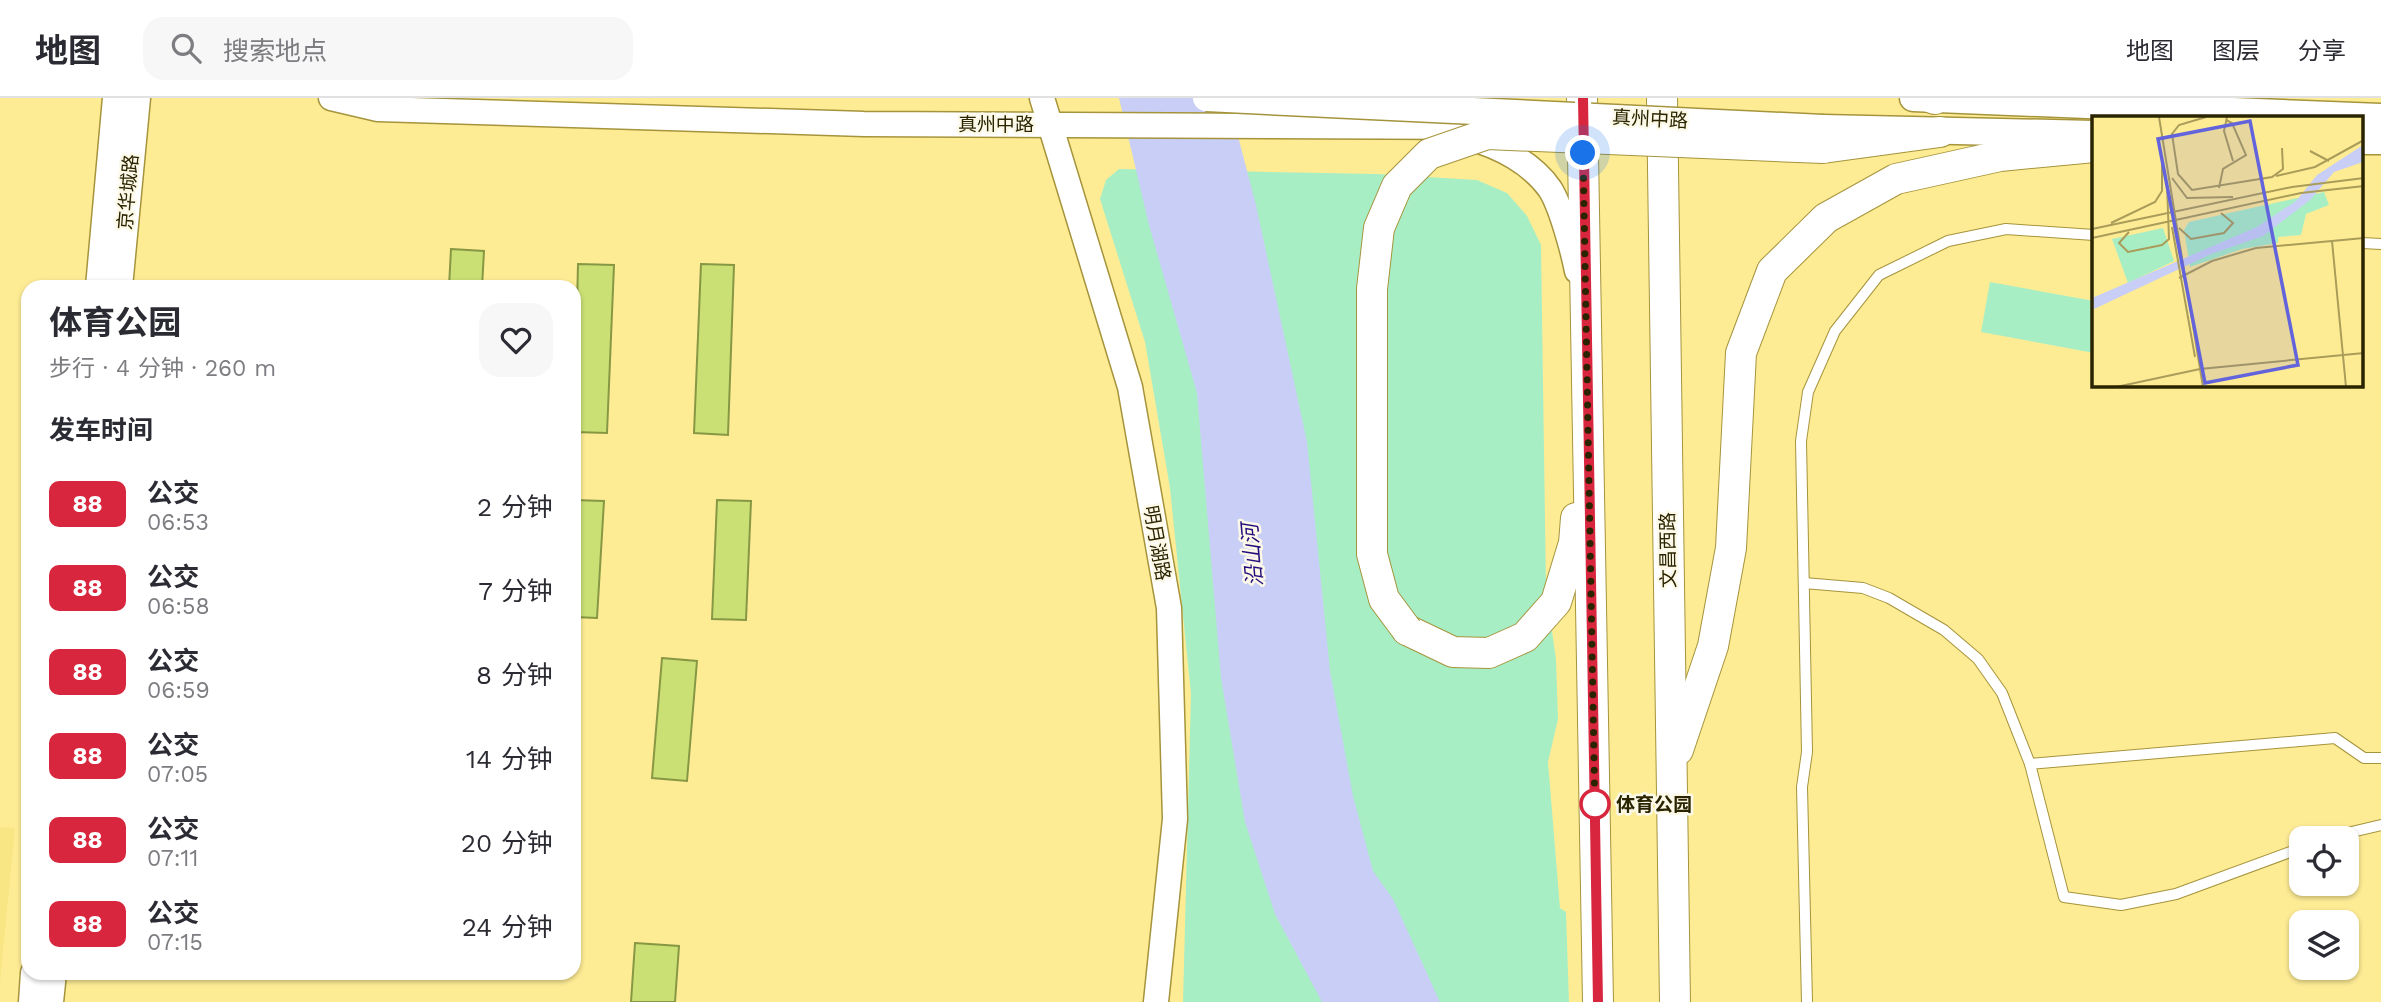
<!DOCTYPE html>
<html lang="zh">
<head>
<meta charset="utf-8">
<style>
	body { margin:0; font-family:"Work Sans","Noto Sans SC",sans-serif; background:#f7f7f7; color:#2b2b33; height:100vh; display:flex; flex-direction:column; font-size:26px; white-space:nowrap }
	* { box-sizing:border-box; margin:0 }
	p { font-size:23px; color:#7c7c81 }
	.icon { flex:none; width:38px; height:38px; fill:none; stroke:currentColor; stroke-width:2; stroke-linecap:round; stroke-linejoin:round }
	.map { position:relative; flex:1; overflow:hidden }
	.drawer { position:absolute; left:21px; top:182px; width:560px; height:700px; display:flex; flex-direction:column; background:#fff; border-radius:21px; box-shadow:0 2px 5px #0004 }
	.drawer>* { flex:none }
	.badge { padding:0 14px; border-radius:10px; font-size:24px; line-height:46px }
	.tools { position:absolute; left:2289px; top:728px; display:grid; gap:14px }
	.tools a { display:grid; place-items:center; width:70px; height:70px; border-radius:14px; background:#fff; box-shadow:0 2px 5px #0004; font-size:35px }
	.you { position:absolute; width:35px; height:35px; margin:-18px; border:5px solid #fff; border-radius:50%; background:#1a73e8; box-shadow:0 0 0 10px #1a73e833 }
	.map>.badge { position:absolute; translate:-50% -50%; box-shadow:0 0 0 4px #fff }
	h2 { padding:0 28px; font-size:26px; line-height:63px }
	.round { display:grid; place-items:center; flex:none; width:74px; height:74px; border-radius:21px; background:#f7f7f7 }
	.head { display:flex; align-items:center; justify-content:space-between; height:119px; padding:0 28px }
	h1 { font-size:33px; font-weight:700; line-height:52px }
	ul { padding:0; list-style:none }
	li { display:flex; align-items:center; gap:21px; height:84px; padding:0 28px }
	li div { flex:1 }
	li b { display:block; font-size:26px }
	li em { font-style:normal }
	li .badge { min-width:77px; font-weight:700; text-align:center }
	header { display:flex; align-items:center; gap:42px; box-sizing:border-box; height:98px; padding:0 35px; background:#fff; border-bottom:2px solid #e1e1e2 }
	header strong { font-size:33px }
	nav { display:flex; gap:38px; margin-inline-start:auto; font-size:24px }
	.search { width:490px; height:63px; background:#f7f7f7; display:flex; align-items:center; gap:18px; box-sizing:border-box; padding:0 24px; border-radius:21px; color:#7c7c81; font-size:26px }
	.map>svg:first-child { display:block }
	.built { fill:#f8e584 }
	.green { fill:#a8eec5 }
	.water { fill:#c8cef5 }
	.building { fill:#cae074; stroke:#879744; stroke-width:2 }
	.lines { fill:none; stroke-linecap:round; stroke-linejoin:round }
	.service-casing { stroke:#a5943c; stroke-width:12 }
	.tertiary-casing { stroke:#a5943c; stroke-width:27 }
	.secondary-casing { stroke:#a5943c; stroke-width:29 }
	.primary-casing { stroke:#a5943c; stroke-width:32 }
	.service { stroke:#fff; stroke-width:10 }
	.tertiary { stroke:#fff; stroke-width:24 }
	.secondary { stroke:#fff; stroke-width:26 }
	.primary { stroke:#fff; stroke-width:30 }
	.secondary-bridge-casing { stroke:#a5943c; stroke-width:29; stroke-linecap:butt }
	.primary-bridge-casing { stroke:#a5943c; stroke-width:32; stroke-linecap:butt }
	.secondary-bridge { stroke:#fff; stroke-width:26 }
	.primary-bridge { stroke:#fff; stroke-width:30 }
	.line-casing { stroke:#fff; stroke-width:16 }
	.line { stroke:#d7263d; stroke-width:10 }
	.walk { stroke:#2b2400; stroke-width:7; stroke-dasharray:0 12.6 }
	.stop-dot { fill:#fff; stroke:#d7263d; stroke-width:3.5 }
	.labels { text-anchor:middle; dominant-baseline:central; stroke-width:5; stroke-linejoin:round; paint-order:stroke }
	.street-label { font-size:19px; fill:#2b2400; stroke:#fcf9e8 }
	.stop-label { font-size:19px; font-weight:bold; fill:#2b2400; stroke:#fcf9e8; text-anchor:start }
	.water-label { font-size:21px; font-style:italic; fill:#240d7c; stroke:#fcf9e8 }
	.inset-road { fill:none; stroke:#aa9c59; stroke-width:2 }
	.view { fill:#6364dc; fill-opacity:0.15; stroke:#6364dc; stroke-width:3.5 }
	.inset-edge { fill:none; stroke:#2b2400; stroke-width:3.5 }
</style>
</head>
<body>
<header>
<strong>地图</strong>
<div class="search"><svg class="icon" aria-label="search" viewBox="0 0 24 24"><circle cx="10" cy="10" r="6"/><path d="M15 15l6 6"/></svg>搜索地点</div>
<nav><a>地图</a><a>图层</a><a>分享</a></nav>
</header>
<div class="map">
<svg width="2381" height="904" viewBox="0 0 2381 904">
	<rect width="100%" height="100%" fill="#feec95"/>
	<path class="built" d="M0,729L15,730L0,884Z"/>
	<g class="green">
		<path d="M1119,71L1377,76L1477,82L1507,95L1527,118L1541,147L1546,489L1556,562L1558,621L1548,664L1560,810L1566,814L1569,904H1183L1191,596L1170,390L1145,244L1100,101L1106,82Z"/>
		<path d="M1990,184L2094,203V255L1981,234Z"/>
	</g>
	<path class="water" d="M1119,0H1228L1256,107L1307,344L1330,573L1353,698L1373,773L1393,801L1440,904H1322L1275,816L1245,724L1221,580L1197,295L1149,127Z"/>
	<g class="building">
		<path d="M451,151L484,153L482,189H449Z"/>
		<path d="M578,166L614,167L607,335L574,334Z"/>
		<path d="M701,166L734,167L728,337L694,335Z"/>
		<path d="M574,402L604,403L597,520L574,519Z"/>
		<path d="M717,402L751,403L746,522L712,521Z"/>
		<path d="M662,560L697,563L687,683L652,680Z"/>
		<path d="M635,845L679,848L675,904H631Z"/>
	</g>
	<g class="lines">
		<defs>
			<g id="service">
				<path d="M2362,145L2381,146"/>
				<path d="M1804,485L1863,490L1889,500L1944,532L1978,561L2002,595L2030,666L2064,799L2121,807L2176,796L2301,750"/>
				<path d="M2030,666L2335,640L2364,660H2381"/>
				<path d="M2326,740L2381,727"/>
				<path d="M1807,904L1802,689L1807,654L1801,343L1808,294L1835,233L1879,177L1948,143L2006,131L2094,137"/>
			</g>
			<g id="tertiary">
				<path d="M331,0L378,11L864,26L1495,29"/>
				<path d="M1042,0L1130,289L1169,510L1175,721L1156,904"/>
				<path d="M1469,40C1499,48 1532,65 1550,91C1561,108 1573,153 1577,173"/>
			</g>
			<g id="secondary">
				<path d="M1913,0L2381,19"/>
				<path d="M1823,30L2094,36"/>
				<path d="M2362,43H2381"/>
				<path d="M99,189L116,0"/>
				<path d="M119,189L137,0"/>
				<path d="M32,904L34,875"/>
				<path d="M50,904L53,875"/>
			</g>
			<g id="primary">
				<path d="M1582,0L1598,904"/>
				<path d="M1662,0L1675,904"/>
				<path d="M1932,0L1935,1"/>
				<path d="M2138,0L2213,13"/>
				<path d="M1823,50L1940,34"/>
				<path d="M1407,532L1453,554L1489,555L1525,539L1556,504L1574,445L1576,420"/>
				<path d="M1678,652L1713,548L1731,450L1741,255L1772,173L1826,120L1896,81L2000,58L2094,49"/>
			</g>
		</defs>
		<use href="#service" class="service-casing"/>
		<use href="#tertiary" class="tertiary-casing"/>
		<use href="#secondary" class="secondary-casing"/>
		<use href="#primary" class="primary-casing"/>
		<use href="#service" class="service"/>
		<use href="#tertiary" class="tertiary"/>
		<use href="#secondary" class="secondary"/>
		<use href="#primary" class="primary"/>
		<defs>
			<path id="secondary-bridge" d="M1206,0L1823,30"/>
			<path id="primary-bridge" d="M1407,532L1384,501L1372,456V191L1379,130L1397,88L1429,56L1487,36L1823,50"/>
		</defs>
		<use href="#secondary-bridge" class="secondary-bridge-casing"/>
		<use href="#primary-bridge" class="primary-bridge-casing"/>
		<use href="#secondary-bridge" class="secondary-bridge"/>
		<use href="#primary-bridge" class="primary-bridge"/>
	</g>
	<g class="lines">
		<defs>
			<path id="line" d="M1583,0L1598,904"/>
		</defs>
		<use href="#line" class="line-casing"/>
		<use href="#line" class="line"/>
		<path class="walk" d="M1583,55L1595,715V706"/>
	</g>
	<circle class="stop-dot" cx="1595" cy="706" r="14"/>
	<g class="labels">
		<g class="street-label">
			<text transform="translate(1650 21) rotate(3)">真州中路</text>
			<text x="996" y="26">真州中路</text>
			<text transform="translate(128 94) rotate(-85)">京华城路</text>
			<text transform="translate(1157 445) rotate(80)">明月湖路</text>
			<text transform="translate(1668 452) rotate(-91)">文昌西路</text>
		</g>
		<g class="stop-label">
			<text x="1616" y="706">体育公园</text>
		</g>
		<g class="water-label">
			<text transform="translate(1252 457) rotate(-95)">沿山河</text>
		</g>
	</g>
	<g transform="translate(2092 18)">
		<rect width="271" height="271" fill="#feec95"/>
		<path d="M232,76L237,89L214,98L209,119L186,121V127L150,133L98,151L92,114L97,106ZM71,112L82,145L36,167L20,123Z" fill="#a8eec5"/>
		<path d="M271,29V46L242,56L218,84L171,120L119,138L0,194V182L165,111L204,85L225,59Z" fill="#c8cef5"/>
		<path class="inset-road" d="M67,1L111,271M114,1L87,9L80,18L86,58L100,74L180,61L191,53L190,32M135,1L132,15L141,45M218,35L237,45M184,60L223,51L272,24M80,62L95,82L141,81M127,72L131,53L154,39L140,7L134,4M19,107L63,86L70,75V47M80,111L103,241M87,112L99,123L132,117L141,107L129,97M0,113L200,71L272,62M37,116L27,127L36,136L70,129L77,123L75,69M0,122L209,77L272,70M240,125L254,271M87,162L120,145L164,132L272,122M24,271L108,253L272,237"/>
		<path class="view" d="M158,5L206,249L113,267L66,23Z"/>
		<rect width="271" height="271" class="inset-edge"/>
	</g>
</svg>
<div class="tools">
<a><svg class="icon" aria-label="locate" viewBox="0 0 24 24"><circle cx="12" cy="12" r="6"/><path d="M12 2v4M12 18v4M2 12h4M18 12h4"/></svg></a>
<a><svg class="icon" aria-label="layers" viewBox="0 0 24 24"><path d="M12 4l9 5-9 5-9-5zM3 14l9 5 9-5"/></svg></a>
</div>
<div class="you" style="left:1583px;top:55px"></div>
<section class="drawer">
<div class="head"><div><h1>体育公园</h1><p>步行 · 4 分钟 · 260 m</p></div><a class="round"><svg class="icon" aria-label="heart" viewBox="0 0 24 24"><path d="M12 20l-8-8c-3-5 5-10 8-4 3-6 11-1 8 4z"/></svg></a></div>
<h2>发车时间</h2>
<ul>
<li><span class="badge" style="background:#d7263d;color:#fff">88</span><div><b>公交</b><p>06:53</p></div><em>2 分钟</em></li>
<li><span class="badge" style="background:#d7263d;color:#fff">88</span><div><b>公交</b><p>06:58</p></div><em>7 分钟</em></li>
<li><span class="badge" style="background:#d7263d;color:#fff">88</span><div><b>公交</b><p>06:59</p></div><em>8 分钟</em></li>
<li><span class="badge" style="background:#d7263d;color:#fff">88</span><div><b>公交</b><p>07:05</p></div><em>14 分钟</em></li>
<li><span class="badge" style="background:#d7263d;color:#fff">88</span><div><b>公交</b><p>07:11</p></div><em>20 分钟</em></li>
<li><span class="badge" style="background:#d7263d;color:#fff">88</span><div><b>公交</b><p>07:15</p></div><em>24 分钟</em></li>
</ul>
</section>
</div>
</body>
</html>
